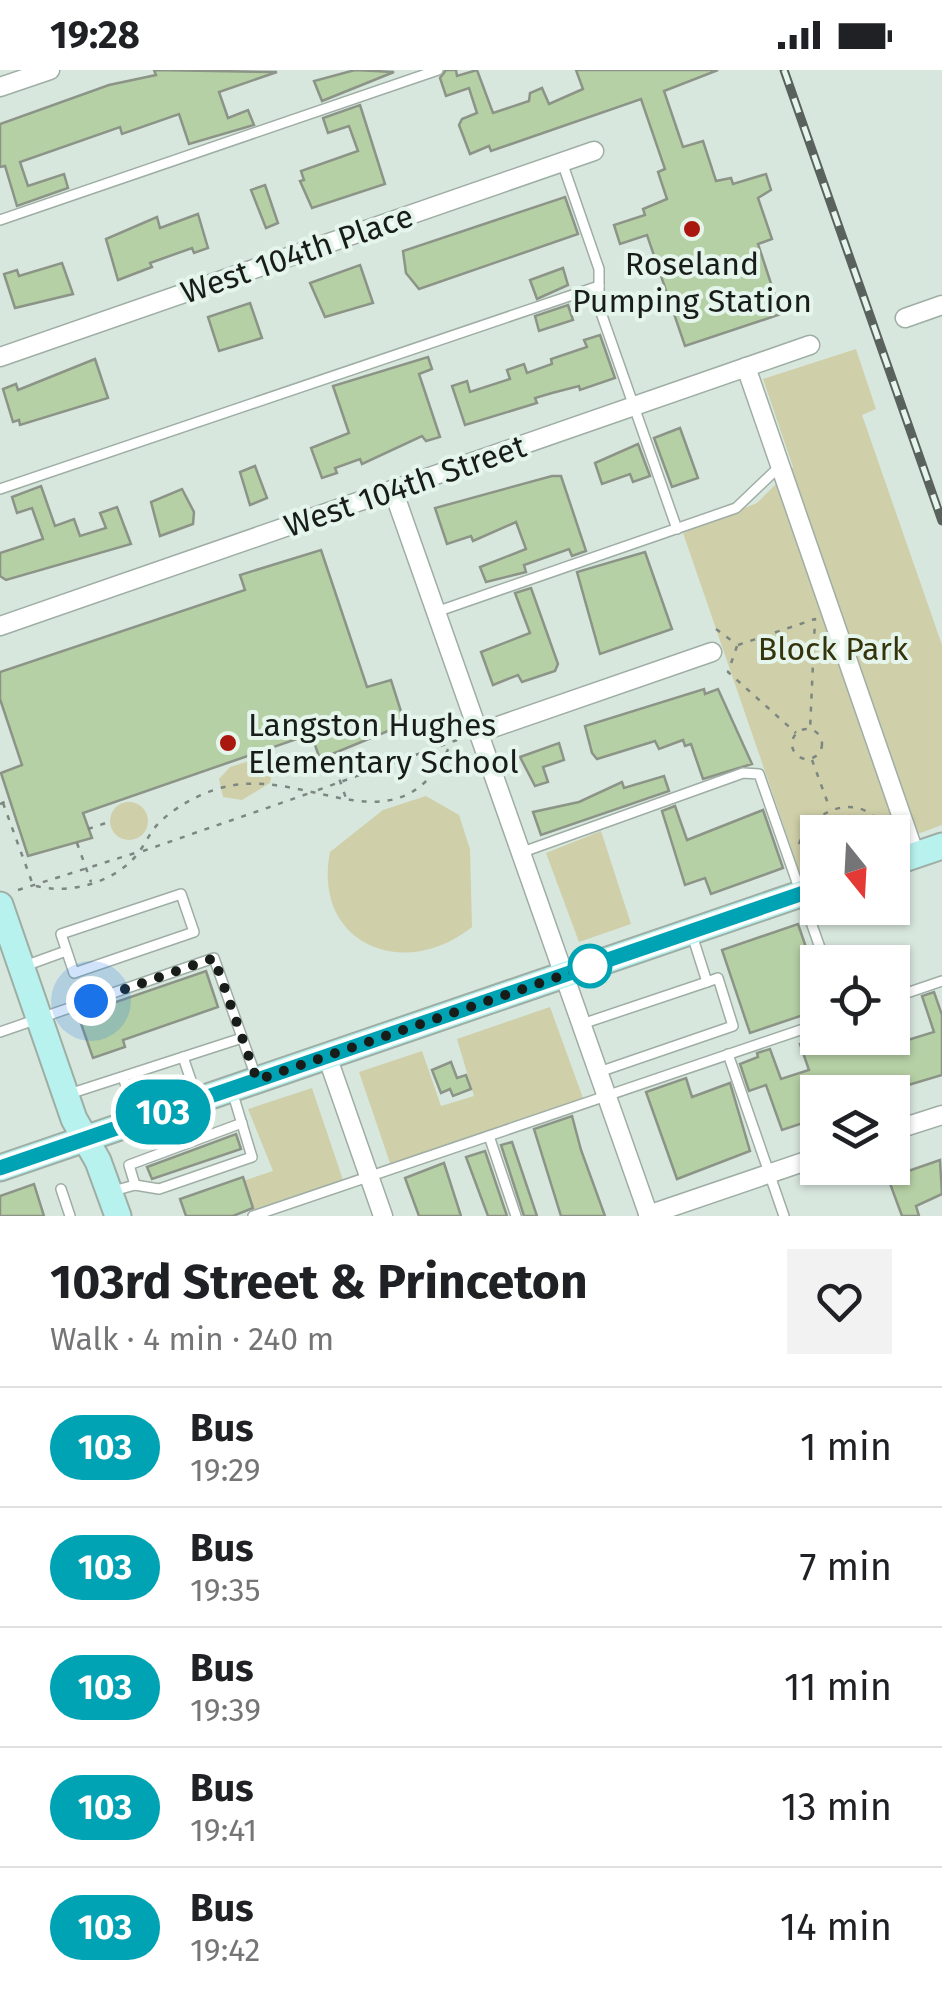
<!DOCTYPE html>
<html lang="en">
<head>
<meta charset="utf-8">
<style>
	body { margin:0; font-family:"Fira Sans",sans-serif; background:#f2f2f2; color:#202124; height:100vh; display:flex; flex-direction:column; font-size:38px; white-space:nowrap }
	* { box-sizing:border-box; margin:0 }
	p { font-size:32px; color:#757577 }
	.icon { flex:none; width:55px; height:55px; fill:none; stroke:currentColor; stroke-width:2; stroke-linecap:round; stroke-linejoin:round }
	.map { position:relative; height:1146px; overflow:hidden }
	.sheet { display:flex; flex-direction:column; background:#fff; flex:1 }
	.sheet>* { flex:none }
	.badge { padding:0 20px; border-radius:32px; font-size:35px; line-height:65px }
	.needle { width:65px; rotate:162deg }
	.fabs { position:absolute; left:800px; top:745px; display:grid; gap:20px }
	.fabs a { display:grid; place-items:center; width:110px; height:110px; border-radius:0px; background:#fff; box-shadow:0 2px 8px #0004; font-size:50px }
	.you { position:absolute; width:50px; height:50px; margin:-25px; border:8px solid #fff; border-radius:50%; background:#1a73e8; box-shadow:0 0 0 15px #1a73e833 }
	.map>.badge { position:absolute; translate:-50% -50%; box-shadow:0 0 0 5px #fff }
	.round { display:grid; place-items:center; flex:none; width:105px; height:105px; border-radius:0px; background:#f2f2f2 }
	.headline { display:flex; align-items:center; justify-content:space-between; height:170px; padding:0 50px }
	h1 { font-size:48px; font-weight:700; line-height:75px }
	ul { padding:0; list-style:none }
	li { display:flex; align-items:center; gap:30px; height:120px; padding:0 50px; border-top:2px solid #e0e0e0 }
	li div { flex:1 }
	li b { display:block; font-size:38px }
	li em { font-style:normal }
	li .badge { min-width:110px; font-weight:700; text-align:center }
	.status { display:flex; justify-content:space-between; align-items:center; height:70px; padding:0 50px; background:#fff; direction:ltr }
	.status svg { height:28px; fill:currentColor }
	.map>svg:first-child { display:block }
	.green { fill:#cfcfa9 }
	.building { fill:#b6d0a5; stroke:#8c9487; stroke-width:2.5 }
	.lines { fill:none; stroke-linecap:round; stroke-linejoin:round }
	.lane-casing { stroke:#9faea5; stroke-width:12 }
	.street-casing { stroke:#9faea5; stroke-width:21 }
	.secondary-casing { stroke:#9faea5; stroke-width:29 }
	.path { stroke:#7d8781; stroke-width:2.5; stroke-dasharray:5 8; stroke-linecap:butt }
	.lane { stroke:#fff; stroke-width:9 }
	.street { stroke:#fff; stroke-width:18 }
	.secondary { stroke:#b7f2ee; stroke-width:25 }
	.rail-casing { stroke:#59625d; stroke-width:9 }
	.rail { stroke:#e5f5eb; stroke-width:5; stroke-dasharray:15; stroke-linecap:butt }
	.line-casing { stroke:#fff; stroke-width:22 }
	.line { stroke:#00a3b4; stroke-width:15 }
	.walk { stroke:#181d1a; stroke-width:10; stroke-dasharray:0 18 }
	.poi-dot { fill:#a9170f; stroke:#e5f5eb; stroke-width:4 }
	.stop-dot { fill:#fff; stroke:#00a3b4; stroke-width:5 }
	.labels { text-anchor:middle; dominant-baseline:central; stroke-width:8; stroke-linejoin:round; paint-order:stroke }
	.street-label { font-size:32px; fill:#181d1a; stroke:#e5f5eb }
	.poi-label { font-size:32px; fill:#181d1a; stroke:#e5f5eb }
	.park-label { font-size:32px; fill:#34330b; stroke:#e5f5eb }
</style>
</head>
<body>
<div class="status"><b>19:28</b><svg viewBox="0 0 49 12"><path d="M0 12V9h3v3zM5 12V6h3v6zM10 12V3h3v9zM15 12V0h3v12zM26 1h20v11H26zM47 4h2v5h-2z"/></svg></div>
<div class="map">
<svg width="942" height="1146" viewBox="0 0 942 1146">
	<rect width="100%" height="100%" fill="#d8e7de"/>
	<g class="green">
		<path d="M856,279L876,339L862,345L942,575V755L893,773L892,762H818L817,800L801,806L683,463L757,433L793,397L763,309Z"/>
		<path d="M259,688L273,698L270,713L242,730L223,727L219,709L230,697Z"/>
		<path d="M426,726L459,745L470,779L472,857C404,912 312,874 330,782L383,740Z"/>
		<circle cx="129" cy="751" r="19"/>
		<path d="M601,761L631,854L579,872L546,783Z"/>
		<path d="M550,937L583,1028L391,1096L359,1002L422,981L441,1036L474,1026L457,969Z"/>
		<path d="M312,1018L343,1110L252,1140L243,1111L273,1101L248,1039Z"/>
	</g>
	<g class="building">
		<path d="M154,0L277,2L219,22L228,48L248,40L254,55L189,74L179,44L122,64L120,57L20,92L28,116L64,104L68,118L17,136L5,96L0,97V54L109,15L156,5Z"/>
		<path d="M355,0L394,2L322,31L314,11Z"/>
		<path d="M446,0H456L457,6L477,0L493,43L529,31L530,23L542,18L549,34L583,19L576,0H718L664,21L683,77L703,71L716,111L731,108L733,114L766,104L771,120L758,128L772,169L758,174L781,244L685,276L647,165L620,174L614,155L645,145L643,139L667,129L658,102L665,99L641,29L491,81L489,76L470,84L459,55L462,49L477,43L469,18L446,26L440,8Z"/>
		<path d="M360,35L385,114L312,138L300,111L304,110L301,101L358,81L349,56L328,63L323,48Z"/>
		<path d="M265,115L278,153L266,158L251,120Z"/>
		<path d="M565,127L578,164L419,219L406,203L403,181Z"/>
		<path d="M198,144L208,178L194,183L192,178L150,193L152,197L118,210L106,169L157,147L160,158Z"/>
		<path d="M62,193L73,224L15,238L4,204L17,200L19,206Z"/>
		<path d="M360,195L373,233L325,247L310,213Z"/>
		<path d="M563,198L568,215L537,229L530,210Z"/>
		<path d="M250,233L262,268L219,281L208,247Z"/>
		<path d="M568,235L573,250L539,261L535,246Z"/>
		<path d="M600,265L615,308L580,320L579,316L552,323L535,328L537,333L465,355L452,316L467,311L470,322L510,309L507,300L524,294L527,303L552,294L551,289L587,277L584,270Z"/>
		<path d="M428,287L432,299L419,304L440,367L426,371L422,366L362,394L360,389L335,398L337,403L322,408L311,378L349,363L333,316Z"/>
		<path d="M95,289L108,328L20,355L19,350L13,352L3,319L16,314L18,320Z"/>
		<path d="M680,358L698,408L672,417L654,368Z"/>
		<path d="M638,374L650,406L633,412L630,404L602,414L595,393Z"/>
		<path d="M255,396L267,428L250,435L240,402Z"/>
		<path d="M552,406H561L586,481L572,486L569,479L524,495L526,502L486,512L480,497L526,479L516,452L473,471L471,466L447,474L435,438Z"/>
		<path d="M41,416L55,456L74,449L80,466L106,458L100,443L117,437L131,474L6,510L0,506V483L43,469L32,438L17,443L12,427Z"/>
		<path d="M182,419L194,442L193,454L160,466L151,432Z"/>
		<path d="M321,480L367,617L391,610L405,654L320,689L311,664L83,743L92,768L28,786L1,703L22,695L0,629V602L245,520L240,505Z"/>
		<path d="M645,482L672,559L600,584L577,502Z"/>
		<path d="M531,518L558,594L555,601L522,612L518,605L493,615L481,582L530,563L515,523Z"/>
		<path d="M704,619L705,624L718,619L752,694L703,709L691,674L685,676L683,670L659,679L655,671L597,689L592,683L585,656Z"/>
		<path d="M559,673L564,690L543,697L548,712L535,716L520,687Z"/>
		<path d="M664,706L669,721L541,765L533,742L579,732L622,712L624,718Z"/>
		<path d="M675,736L687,770L763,740L783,798L711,824L705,808L685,815L662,741Z"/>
		<path d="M798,854L818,912V940L750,963L722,880Z"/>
		<path d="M206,901L218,937L123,970L125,977L93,988L78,945Z"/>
		<path d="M934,922L942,945V1005L885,1022H818V1048L782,1060L766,1015L749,1021L740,994L758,987L757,983L770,979L781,1009L809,1000L800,974L816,968H859L863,978L892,969V936L896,935L908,970L934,962L922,926Z"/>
		<path d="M451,992L457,1008L466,1005L471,1019L453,1026L450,1019L441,1023L432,1000Z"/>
		<path d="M686,1008L692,1027L730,1013L750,1081L677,1109L646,1022Z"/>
		<path d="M572,1046L581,1080L605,1146H561L534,1059Z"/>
		<path d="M236,1064L241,1079L152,1109L147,1097Z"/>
		<path d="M512,1072L537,1146H524L501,1075Z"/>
		<path d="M485,1081L507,1146H488L466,1087Z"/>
		<path d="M940,1090L942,1124L916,1136L919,1146H902L888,1108Z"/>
		<path d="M444,1093L461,1146H419L405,1108Z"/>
		<path d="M243,1107L253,1138L233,1146H186L180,1129Z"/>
		<path d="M34,1114L44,1146H0V1126Z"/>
	</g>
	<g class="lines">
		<defs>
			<g id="lane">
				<path d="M562,92L599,199V237L677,459"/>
				<path d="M0,150L438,0"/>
				<path d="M0,419L599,216"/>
				<path d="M436,542L736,438L779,397"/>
				<path d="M520,783L743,703L759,704L825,892"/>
				<path d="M181,824L194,862L74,903L61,864Z"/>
				<path d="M22,897L66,881"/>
				<path d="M892,928L942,911"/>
				<path d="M582,954L707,912"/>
				<path d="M0,962L214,888L256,1007"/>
				<path d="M728,984L784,1146"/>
				<path d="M183,987L197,1028"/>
				<path d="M599,1002L733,956L718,908L707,912L692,865"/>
				<path d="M123,1007L137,1048"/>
				<path d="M69,1024L242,968"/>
				<path d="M489,1066L516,1146"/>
				<path d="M135,1115L129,1095L242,1053"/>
				<path d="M61,1119L70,1146"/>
				<path d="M113,1121L135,1115L159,1119L252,1087L232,1021"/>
				<path d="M253,1146L818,954"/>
			</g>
			<g id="street">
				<path d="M0,17L50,0"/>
				<path d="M905,248L942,235"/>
				<path d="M0,287L594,81"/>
				<path d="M746,297L915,785"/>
				<path d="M393,420L649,1146"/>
				<path d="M0,556L810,275"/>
				<path d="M478,663L712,582"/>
				<path d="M327,986L383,1146"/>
				<path d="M892,1061L942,1045"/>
				<path d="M648,1145L818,1087"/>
			</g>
			<g id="secondary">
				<path d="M892,793L942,776"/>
				<path d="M0,835L74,1049L98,1091L118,1146"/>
				<path d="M0,1098L818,818"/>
			</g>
		</defs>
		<use href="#lane" class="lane-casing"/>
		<use href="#street" class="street-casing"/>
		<use href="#secondary" class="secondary-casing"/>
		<g class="path">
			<path d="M716,559L736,574"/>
			<path d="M738,575L815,549L810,660"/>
			<path d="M737,576L728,602L796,663"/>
			<circle cx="807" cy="674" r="15"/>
			<path d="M331,685L347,731"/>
			<path d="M812,690L830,739"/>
			<path d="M318,720L457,670"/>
			<path d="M3,733L33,815"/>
			<path d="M0,734L9,730"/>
			<path d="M88,759L109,752"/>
			<path d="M77,773L91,812"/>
			<path d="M799,774C812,737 866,719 884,762"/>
			<path d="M143,781L310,723"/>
			<path d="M36,816C70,825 117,812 139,782C147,771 151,760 161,751C179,734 205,721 229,716C313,699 401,785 451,673"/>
			<path d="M18,820L135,783"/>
		</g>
		<use href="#lane" class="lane"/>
		<use href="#street" class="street"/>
		<use href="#secondary" class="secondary"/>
		<defs>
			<path id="rail" d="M784,0L942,451"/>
		</defs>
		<use href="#rail" class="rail-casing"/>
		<use href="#rail" class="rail"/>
	</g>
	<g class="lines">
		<defs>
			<path id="line" d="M0,1098L818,818"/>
		</defs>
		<use href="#line" class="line-casing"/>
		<use href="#line" class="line"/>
		<path class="walk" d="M91,931L214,888L257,1010L590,896"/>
	</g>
	<g class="poi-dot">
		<circle cx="692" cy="159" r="10"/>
		<circle cx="228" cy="673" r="10"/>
	</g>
	<circle class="stop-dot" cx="590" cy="896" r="20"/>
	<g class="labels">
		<g class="street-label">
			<text transform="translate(297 184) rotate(-19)">West 104th Place</text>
			<text transform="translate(405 416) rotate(-19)">West 104th Street</text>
		</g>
		<g class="poi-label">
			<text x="692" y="194">Roseland<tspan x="692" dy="37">Pumping Station</tspan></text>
			<text x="248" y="655" text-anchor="start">Langston Hughes<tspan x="248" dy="37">Elementary School</tspan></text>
		</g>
		<g class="park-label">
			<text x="833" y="579">Block Park</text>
		</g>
	</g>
</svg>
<div class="fabs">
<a><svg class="needle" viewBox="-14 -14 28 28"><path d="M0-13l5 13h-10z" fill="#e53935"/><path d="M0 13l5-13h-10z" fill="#757577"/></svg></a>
<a><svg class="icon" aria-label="locate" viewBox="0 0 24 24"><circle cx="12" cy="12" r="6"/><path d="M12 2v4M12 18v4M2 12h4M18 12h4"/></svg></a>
<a><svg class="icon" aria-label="layers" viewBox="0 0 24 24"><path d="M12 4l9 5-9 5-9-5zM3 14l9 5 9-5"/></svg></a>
</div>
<div class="you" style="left:91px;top:931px"></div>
<b class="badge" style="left:163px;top:1042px;background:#00a3b4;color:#fff">103</b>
</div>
<section class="sheet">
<div class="headline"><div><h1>103rd Street &amp; Princeton</h1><p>Walk · 4 min · 240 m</p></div><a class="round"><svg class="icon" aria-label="heart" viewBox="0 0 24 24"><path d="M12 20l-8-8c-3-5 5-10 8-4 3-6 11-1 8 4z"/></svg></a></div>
<ul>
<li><span class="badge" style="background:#00a3b4;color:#fff">103</span><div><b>Bus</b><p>19:29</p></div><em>1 min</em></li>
<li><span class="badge" style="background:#00a3b4;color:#fff">103</span><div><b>Bus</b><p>19:35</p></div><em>7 min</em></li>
<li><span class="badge" style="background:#00a3b4;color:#fff">103</span><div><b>Bus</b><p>19:39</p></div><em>11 min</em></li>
<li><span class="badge" style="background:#00a3b4;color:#fff">103</span><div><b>Bus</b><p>19:41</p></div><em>13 min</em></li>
<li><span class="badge" style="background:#00a3b4;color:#fff">103</span><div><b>Bus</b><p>19:42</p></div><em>14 min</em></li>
</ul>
</section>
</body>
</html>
